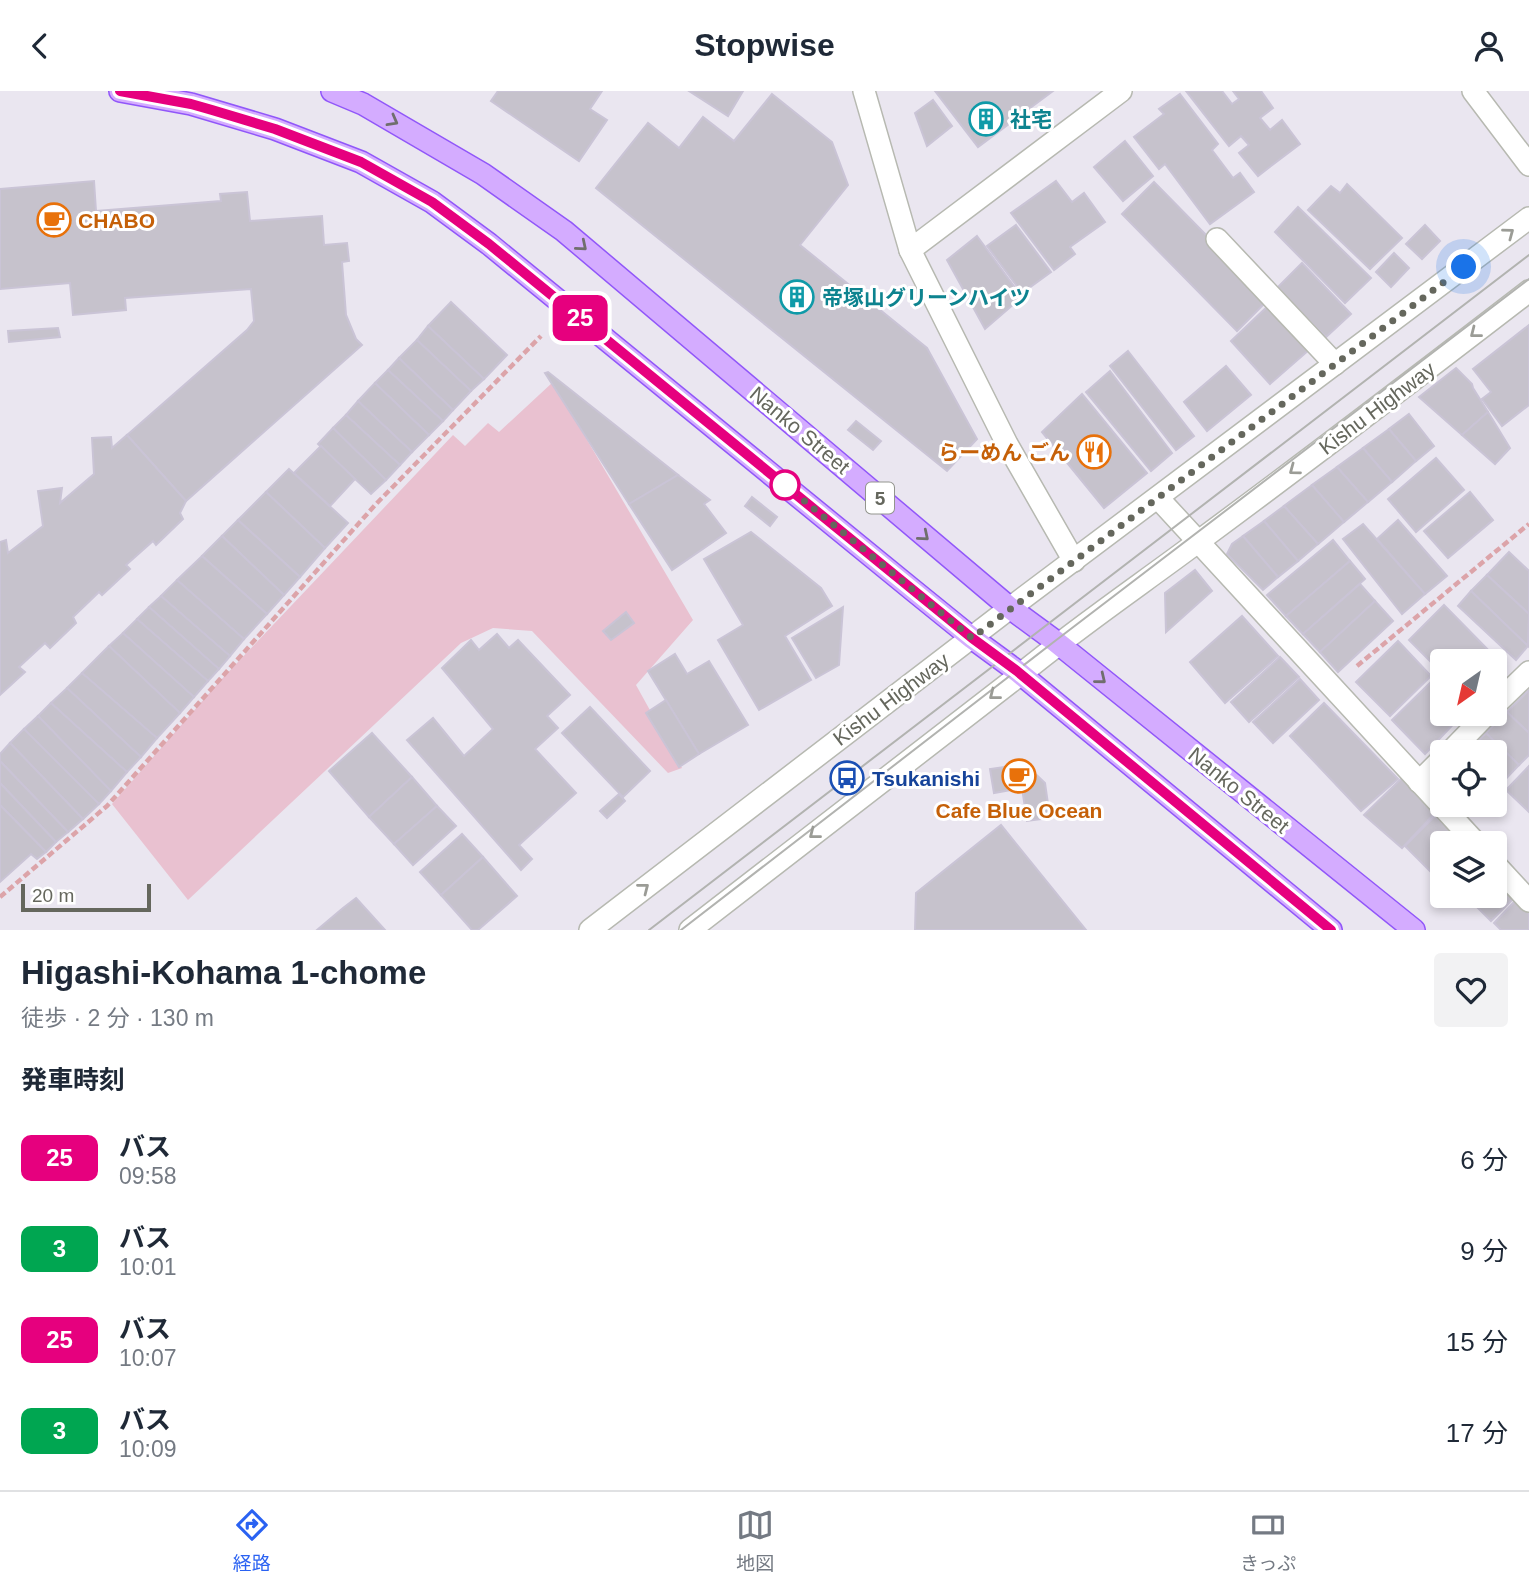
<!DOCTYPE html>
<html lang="ja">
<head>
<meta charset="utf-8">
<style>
	body { margin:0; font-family:Helvetica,"Noto Sans JP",sans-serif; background:#f2f2f3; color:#1f2937; height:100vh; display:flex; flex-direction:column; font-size:26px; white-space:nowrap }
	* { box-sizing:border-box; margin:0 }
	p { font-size:23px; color:#747a83 }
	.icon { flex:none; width:38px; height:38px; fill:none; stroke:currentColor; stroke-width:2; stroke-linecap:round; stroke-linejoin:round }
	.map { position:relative; height:839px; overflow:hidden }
	.sheet { display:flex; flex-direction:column; background:#fff; flex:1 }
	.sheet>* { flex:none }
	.badge { padding:0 14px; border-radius:10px; font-size:24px; line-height:46px }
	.needle { width:46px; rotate:214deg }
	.fabs { position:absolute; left:1430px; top:558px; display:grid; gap:14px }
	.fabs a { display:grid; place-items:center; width:77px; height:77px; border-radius:7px; background:#fff; box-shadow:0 4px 10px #0003; font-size:35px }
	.scale { position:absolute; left:21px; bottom:18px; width:130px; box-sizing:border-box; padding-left:7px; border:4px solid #65675d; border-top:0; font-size:19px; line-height:24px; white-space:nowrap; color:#65675d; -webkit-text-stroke:5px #fff; paint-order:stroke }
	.you { position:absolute; width:35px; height:35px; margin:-18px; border:5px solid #fff; border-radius:50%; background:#1a73e8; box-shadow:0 0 0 10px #1a73e833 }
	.map>.badge { position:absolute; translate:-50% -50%; box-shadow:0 0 0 4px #fff }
	h2 { padding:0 21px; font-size:26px; line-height:63px }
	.round { display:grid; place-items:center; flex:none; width:74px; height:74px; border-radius:7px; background:#f2f2f3 }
	.head { display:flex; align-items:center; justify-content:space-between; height:119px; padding:0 21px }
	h1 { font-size:33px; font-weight:700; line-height:52px }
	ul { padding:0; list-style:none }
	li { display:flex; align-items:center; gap:21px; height:91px; padding:0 21px }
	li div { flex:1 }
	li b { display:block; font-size:26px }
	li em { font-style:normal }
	li .badge { min-width:77px; font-weight:700; text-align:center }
	header { display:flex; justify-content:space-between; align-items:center; height:91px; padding:0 21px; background:#fff; font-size:32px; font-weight:700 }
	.menu { display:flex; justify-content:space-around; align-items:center; height:98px; border-top:2px solid #e0e1e3; background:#fff; font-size:19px; color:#747a83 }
	.menu a { display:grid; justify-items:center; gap:4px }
	.menu .active { color:#2a62f2 }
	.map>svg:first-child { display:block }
	.green { fill:#e9c1d0 }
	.building { fill:#c6c2cc; stroke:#cac4d6; stroke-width:2 }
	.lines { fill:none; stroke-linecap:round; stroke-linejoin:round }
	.service-casing { stroke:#b7b9b1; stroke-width:24 }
	.minor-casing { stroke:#b7b9b1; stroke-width:24 }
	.primary-casing { stroke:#9157f9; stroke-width:24 }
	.path { stroke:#dca4a9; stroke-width:4.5; stroke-dasharray:7 3.5; stroke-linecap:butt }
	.service { stroke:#fff; stroke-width:21 }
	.minor { stroke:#fff; stroke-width:21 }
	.primary { stroke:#d4acff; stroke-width:21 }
	.tram { stroke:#b2b3b0; stroke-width:2 }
	.oneway { stroke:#706e6d }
	.oneway2 { stroke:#9b9c96 }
	.line-casing { stroke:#fff; stroke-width:16 }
	.line { stroke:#e6007e; stroke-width:10 }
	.walk { stroke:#65675d; stroke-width:7; stroke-dasharray:0 12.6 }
	.stop-dot { fill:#fff; stroke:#e6007e; stroke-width:3.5 }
	.labels { text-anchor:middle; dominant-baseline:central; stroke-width:6; stroke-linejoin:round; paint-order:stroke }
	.shield { fill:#fff; stroke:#93958e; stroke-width:2 }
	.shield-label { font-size:19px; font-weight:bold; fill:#65675d }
	.culture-label { font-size:21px; font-weight:bold; fill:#0d838f; stroke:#fff; text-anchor:start }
	.food-label { font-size:21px; font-weight:bold; fill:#c56008; stroke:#fff; text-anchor:start }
	.street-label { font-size:21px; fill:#65675d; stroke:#fff }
	.transit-label { font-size:21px; font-weight:bold; fill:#164399; stroke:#fff; text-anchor:start }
</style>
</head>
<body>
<header><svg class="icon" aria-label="back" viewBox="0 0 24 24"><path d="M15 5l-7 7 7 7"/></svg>Stopwise<svg class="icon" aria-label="person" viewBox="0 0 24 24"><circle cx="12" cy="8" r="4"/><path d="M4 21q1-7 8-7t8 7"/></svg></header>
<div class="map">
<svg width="1529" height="839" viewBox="0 0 1529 839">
	<rect width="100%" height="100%" fill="#eae6f0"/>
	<path class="green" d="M553,291L693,529L636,594L682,677L668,682L532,540L493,537L461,552L188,809L112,713L219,591L453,344L465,355L488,332L499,341Z"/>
	<g class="building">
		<path d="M498,0H602L590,18L607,29L579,70L491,10Z"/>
		<path d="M689,0H743L728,25Z"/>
		<path d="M935,0H1053L978,56Z"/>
		<path d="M1186,0H1222L1232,13L1239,8L1233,0H1261L1273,17L1260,27L1270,39L1282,29L1300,53L1258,85L1239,62L1249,54L1241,45L1229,55Z"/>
		<path d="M772,3L832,51L848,94L800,154L927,257L977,348L947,380L596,97L648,32L679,57L703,26L734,50Z"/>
		<path d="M1180,3L1218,53L1212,59L1233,87L1240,82L1254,101L1210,133L1165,73L1159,78L1134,46L1164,23L1159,18Z"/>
		<path d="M933,9L952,35L927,55L915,22Z"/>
		<path d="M1125,50L1153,85L1123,110L1094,76Z"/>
		<path d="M94,90L96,120L221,110L220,103L247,101L250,130L322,125L324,154L347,152L349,170L342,171L346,224L356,248L362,254L186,410L127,344L247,239L254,230L251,198L125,207L126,219L73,224L70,192L0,198V98Z"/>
		<path d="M1056,90L1072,111L1084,102L1105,131L1070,156L1075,163L1054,179L1011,122Z"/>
		<path d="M1154,91L1269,208L1237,240L1122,123Z"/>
		<path d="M1347,93L1402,147L1370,178L1308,119L1331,95L1340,102Z"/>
		<path d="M1298,116L1371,187L1345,212L1275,141Z"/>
		<path d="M1016,134L1051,181L1022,202L987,155Z"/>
		<path d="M1425,134L1440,150L1422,168L1406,153Z"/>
		<path d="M977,145L1022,206L985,238L947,169Z"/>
		<path d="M1394,162L1409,177L1391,196L1376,181Z"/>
		<path d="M1302,172L1351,223L1326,246L1277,197Z"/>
		<path d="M451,211L507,264L484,288L428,235Z"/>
		<path d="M1270,213L1309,259L1270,293L1231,250Z"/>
		<path d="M1529,234V314L1502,335L1482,308L1491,301L1473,278Z"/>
		<path d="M428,235L484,288L471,300L417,249Z"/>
		<path d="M58,237L60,246L9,251L8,240Z"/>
		<path d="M417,249L471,300L453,319L399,267Z"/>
		<path d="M1128,260L1194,345L1176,359L1110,275Z"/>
		<path d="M399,267L453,319L443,330L388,279Z"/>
		<path d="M1226,275L1251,304L1207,340L1184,311Z"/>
		<path d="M1456,277L1472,293L1473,297L1488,321L1462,344L1419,306Z"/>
		<path d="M388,279L443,330L429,344L375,292Z"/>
		<path d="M1110,280L1172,362L1151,380L1086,301Z"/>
		<path d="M548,281L678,384L629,413L545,282Z"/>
		<path d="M375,292L429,344L412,361L358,310Z"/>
		<path d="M1082,303L1147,382L1104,417L1042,341Z"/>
		<path d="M358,310L412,361L400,374L346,324Z"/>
		<path d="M1488,321L1510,357L1495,373L1462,344Z"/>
		<path d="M1409,323L1434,355L1416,370L1389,338Z"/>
		<path d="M346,324L400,374L386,389L333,337Z"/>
		<path d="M856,330L881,350L873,359L848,339Z"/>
		<path d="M333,337L386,389L371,403L318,353Z"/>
		<path d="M1389,338L1416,370L1392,391L1363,357Z"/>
		<path d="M127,344L186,410L180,422L183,428L156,454L153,450L126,474L130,478L102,504L99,501L73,526L76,532L50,557L45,552L19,576L25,581L0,604V451L6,449L8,462L43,435L38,400L62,397L60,412L94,383L92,347L111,346L112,357Z"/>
		<path d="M321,355L355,388L330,415L294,382Z"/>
		<path d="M1363,357L1392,391L1368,411L1337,376Z"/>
		<path d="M1436,367L1464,399L1416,441L1388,408Z"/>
		<path d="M1337,376L1368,411L1344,431L1312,394Z"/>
		<path d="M289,378L348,432L325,457L266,401Z"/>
		<path d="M678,384L710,409L704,413L726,442L672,479L629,413Z"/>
		<path d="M1312,394L1344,431L1318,453L1284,415Z"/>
		<path d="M266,401L325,457L300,486L238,429Z"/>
		<path d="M1470,401L1493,429L1448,467L1424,440Z"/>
		<path d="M752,406L777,426L770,435L745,415Z"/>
		<path d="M1284,415L1318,453L1298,470L1264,430Z"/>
		<path d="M238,429L300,486L284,504L222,445Z"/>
		<path d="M1398,429L1447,485L1425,503L1377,448Z"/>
		<path d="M1264,430L1298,470L1278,486L1243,445Z"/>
		<path d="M1363,433L1425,503L1402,523L1343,448Z"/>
		<path d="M751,441L821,497L832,515L785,545L811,589L759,619L718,549L743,534L704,468Z"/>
		<path d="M222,445L284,504L267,523L202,465Z"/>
		<path d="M1243,445L1278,486L1263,499L1227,463L1232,453Z"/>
		<path d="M1333,449L1350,470L1286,525L1267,504Z"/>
		<path d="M1509,461L1529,480V523L1487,484Z"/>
		<path d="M202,465L267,523L244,548L177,489Z"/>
		<path d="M1350,470L1365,488L1303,543L1286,525Z"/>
		<path d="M1195,479L1212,500L1166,541L1165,502Z"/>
		<path d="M1487,484L1529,523L1528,555L1471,500Z"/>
		<path d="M177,489L244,548L230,565L161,505Z"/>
		<path d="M1360,493L1375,510L1320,561L1303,543Z"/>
		<path d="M1471,500L1528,555L1516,569L1458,515Z"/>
		<path d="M161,505L230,565L219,578L149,516Z"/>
		<path d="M1375,510L1393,530L1338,581L1320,561Z"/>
		<path d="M1444,514L1500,571L1494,576V570H1442V582L1409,549Z"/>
		<path d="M149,516L219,578L208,590L137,528Z"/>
		<path d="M843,516L839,574L816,587L792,547Z"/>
		<path d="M626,521L634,532L611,549L603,540Z"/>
		<path d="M1242,525L1278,565L1225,612L1190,571Z"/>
		<path d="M137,528L208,590L194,606L123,542Z"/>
		<path d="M123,542L194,606L180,622L109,555Z"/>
		<path d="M497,543L509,557L518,549L570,604L547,625L558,637L535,658L576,702L519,754L532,768L521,779L407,649L433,627L464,665L493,638L442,577L471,549L479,559Z"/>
		<path d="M1398,550L1431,585L1390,625L1356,591Z"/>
		<path d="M109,555L180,622L157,647L82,582Z"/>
		<path d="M675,563L687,583L709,570L748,634L699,663L648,580Z"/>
		<path d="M1280,566L1299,586L1249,631L1231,611Z"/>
		<path d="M82,582L157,647L141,666L67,597Z"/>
		<path d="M1300,588L1319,609L1273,652L1253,631Z"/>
		<path d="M1431,591L1442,602V623H1463L1425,663L1392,629Z"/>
		<path d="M67,597L141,666L127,681L51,612Z"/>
		<path d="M1529,599V642L1507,621Z"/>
		<path d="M666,609L699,663L679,676L646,622Z"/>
		<path d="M51,612L127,681L111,700L38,625Z"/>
		<path d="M1324,612L1398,688L1361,720L1290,645Z"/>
		<path d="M590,616L650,680L623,706L562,642Z"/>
		<path d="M1507,621L1529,642V664L1519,674L1486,642Z"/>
		<path d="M38,625L111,700L99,713L24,638Z"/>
		<path d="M24,638L99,713L83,728L10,652Z"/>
		<path d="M372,642L412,686L369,726L329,680Z"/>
		<path d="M1486,642L1519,674L1497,697L1494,694V662H1467Z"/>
		<path d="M10,652L83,728L68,741L0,670V663Z"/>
		<path d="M0,670L68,741L56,751L0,692Z"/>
		<path d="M1025,673L1045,692L1050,727L1027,730L1022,697L994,702L990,678Z"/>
		<path d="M1529,675V721L1506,699Z"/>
		<path d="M412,686L437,715L394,753L369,726Z"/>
		<path d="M1402,687L1436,721L1402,757L1364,724Z"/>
		<path d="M0,692L56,751L46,761L0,714Z"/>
		<path d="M619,703L625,710L607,727L600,720Z"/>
		<path d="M0,714L46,761L37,768L31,763L0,791Z"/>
		<path d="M437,715L456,735L413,774L394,753Z"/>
		<path d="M1435,725L1460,750L1457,752H1442V768L1430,780L1405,755Z"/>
		<path d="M1001,734L1086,839H915L916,802Z"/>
		<path d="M462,743L483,766L441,804L420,781Z"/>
		<path d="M483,766L517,805L478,839H472L441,804Z"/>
		<path d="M1494,785L1515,806L1491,830L1466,805H1494Z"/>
		<path d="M356,807L385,839H317L343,817Z"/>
		<path d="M1516,809L1529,821V839H1501L1494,832Z"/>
	</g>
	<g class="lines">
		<defs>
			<g id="service">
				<path d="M1217,148L1335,273"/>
				<path d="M1494,615L1529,581"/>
				<path d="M1449,662L1487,623"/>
				<path d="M1419,691L1442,668"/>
			</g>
			<g id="minor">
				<path d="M864,0L910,159L1007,353L1074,470"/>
				<path d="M1473,0L1529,74"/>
				<path d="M910,159L1121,0"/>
				<path d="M1158,407L1476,752"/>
				<path d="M1494,772L1529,810"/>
				<path d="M590,839L1010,517L1529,127"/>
				<path d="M690,839L1021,583C1078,536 1140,494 1199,450C1310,368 1420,284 1529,200"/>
			</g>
			<g id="primary">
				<path d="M120,0L191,13L275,38L361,71L432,111L489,153L914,500L972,547L1017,580L1331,839"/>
				<path d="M332,0L363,13L483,83L564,140L1010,517L1055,550L1414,839"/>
			</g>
		</defs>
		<use href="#service" class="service-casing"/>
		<use href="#minor" class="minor-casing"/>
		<use href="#primary" class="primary-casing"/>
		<g class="path">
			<path d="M1357,575L1529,433"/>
			<path d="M0,806L107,715L376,413L541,245"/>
		</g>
		<use href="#service" class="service"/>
		<use href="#minor" class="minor"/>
		<use href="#primary" class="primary"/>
		<g class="tram">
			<path d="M649,839L1529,164"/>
			<path d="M681,839L1055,550L1529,188"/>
		</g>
	</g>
	<defs><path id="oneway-chevron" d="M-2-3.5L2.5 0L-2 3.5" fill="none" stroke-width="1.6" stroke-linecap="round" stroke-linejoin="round" transform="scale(1.75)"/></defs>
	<g class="oneway">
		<use href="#oneway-chevron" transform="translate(393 30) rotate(29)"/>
		<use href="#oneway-chevron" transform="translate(582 155) rotate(40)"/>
		<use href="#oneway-chevron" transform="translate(924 445) rotate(40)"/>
		<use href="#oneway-chevron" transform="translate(1101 588) rotate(39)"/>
	</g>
	<g class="oneway2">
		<use href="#oneway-chevron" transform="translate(1509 142) rotate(-37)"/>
		<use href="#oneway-chevron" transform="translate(1475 242) rotate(142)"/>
		<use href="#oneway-chevron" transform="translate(1294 379) rotate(143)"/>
		<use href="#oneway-chevron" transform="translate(994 604) rotate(142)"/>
		<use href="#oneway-chevron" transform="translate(814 743) rotate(142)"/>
		<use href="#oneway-chevron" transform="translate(644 797) rotate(-38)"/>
	</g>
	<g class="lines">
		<defs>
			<path id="line" d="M120,0L191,13L212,19L275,38L361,71L432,111L489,153L972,547L1017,580L1331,839"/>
		</defs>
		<use href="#line" class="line-casing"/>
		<use href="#line" class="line"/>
		<path class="walk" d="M785,394L972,547L1464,176"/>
	</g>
	<defs>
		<symbol id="building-ring" viewBox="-11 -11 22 22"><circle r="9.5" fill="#fff" stroke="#0f9aa8" stroke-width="1.5"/><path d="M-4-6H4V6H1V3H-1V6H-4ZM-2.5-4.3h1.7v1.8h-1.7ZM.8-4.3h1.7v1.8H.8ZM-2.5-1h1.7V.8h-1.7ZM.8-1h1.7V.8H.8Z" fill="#0f9aa8"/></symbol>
		<symbol id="cafe-ring" viewBox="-11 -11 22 22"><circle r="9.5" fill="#fff" stroke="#e8710a" stroke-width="1.5"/><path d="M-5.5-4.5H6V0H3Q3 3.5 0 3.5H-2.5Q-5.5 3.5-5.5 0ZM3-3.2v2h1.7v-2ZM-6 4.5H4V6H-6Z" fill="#e8710a"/></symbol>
		<symbol id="restaurant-ring" viewBox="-11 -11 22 22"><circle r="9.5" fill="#fff" stroke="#e8710a" stroke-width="1.5"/><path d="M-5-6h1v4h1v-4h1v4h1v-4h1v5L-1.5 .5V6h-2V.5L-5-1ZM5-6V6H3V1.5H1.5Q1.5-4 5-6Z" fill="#e8710a"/></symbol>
		<symbol id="bus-ring" viewBox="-11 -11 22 22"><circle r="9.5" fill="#fff" stroke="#1a4fb4" stroke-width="1.5"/><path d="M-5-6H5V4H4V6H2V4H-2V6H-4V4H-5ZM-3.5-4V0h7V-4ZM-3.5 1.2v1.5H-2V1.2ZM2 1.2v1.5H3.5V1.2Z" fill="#1a4fb4"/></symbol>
	</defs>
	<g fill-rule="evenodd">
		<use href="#building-ring" x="967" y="9" width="38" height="38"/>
		<use href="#cafe-ring" x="35" y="110" width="38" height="38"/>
		<use href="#building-ring" x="778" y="187" width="38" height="38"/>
		<use href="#restaurant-ring" x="1075" y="342" width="38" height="38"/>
		<use href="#cafe-ring" x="1000" y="666" width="38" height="38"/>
		<use href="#bus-ring" x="828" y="668" width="38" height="38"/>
	</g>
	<circle class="stop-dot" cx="785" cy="394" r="14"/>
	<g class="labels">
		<rect class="shield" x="866" y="391.5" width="28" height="31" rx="5"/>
		<g class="shield-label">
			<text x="880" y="407">5</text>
		</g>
		<g class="culture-label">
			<text x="1010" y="28">社宅</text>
			<text x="822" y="206">帝塚山グリーンハイツ</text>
		</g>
		<g class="food-label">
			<text x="78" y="129">CHABO</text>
			<text x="1070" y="361" text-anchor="end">らーめん ごん</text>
			<text x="1019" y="719" text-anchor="middle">Cafe Blue Ocean</text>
		</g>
		<g class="street-label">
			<text transform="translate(1377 317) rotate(-37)">Kishu Highway</text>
			<text transform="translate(800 339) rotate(40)">Nanko Street</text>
			<text transform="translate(891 608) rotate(-37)">Kishu Highway</text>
			<text transform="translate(1239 699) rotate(39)">Nanko Street</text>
		</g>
		<g class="transit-label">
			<text x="872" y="687">Tsukanishi</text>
		</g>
	</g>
</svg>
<div class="fabs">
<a><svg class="needle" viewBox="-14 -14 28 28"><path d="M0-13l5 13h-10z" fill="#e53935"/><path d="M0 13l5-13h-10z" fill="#747a83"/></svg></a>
<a><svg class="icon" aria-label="locate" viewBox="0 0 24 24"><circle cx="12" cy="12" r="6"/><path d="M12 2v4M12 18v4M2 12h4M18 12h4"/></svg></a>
<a><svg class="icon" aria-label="layers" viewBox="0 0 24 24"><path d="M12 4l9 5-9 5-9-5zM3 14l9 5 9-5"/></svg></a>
</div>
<div class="scale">20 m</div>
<div class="you" style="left:1464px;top:176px"></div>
<b class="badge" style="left:580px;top:227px;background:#e6007e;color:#fff">25</b>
</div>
<section class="sheet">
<div class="head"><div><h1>Higashi-Kohama 1-chome</h1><p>徒歩 · 2 分 · 130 m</p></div><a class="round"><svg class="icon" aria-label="heart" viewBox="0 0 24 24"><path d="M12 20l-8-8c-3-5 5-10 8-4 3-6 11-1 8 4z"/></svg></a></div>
<h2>発車時刻</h2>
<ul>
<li><span class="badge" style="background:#e6007e;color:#fff">25</span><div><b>バス</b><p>09:58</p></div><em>6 分</em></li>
<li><span class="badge" style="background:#00a651;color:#fff">3</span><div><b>バス</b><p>10:01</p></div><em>9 分</em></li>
<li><span class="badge" style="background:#e6007e;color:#fff">25</span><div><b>バス</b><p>10:07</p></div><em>15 分</em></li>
<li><span class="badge" style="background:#00a651;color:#fff">3</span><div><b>バス</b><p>10:09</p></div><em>17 分</em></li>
</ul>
</section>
<nav class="menu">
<a class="active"><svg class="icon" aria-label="directions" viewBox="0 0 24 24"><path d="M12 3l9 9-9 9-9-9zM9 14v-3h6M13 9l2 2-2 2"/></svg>経路</a>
<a><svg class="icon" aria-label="map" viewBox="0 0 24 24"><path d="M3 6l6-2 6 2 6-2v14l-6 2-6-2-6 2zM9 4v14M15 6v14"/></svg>地図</a>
<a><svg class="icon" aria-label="tickets" viewBox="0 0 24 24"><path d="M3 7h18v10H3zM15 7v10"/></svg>きっぷ</a>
</nav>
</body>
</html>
